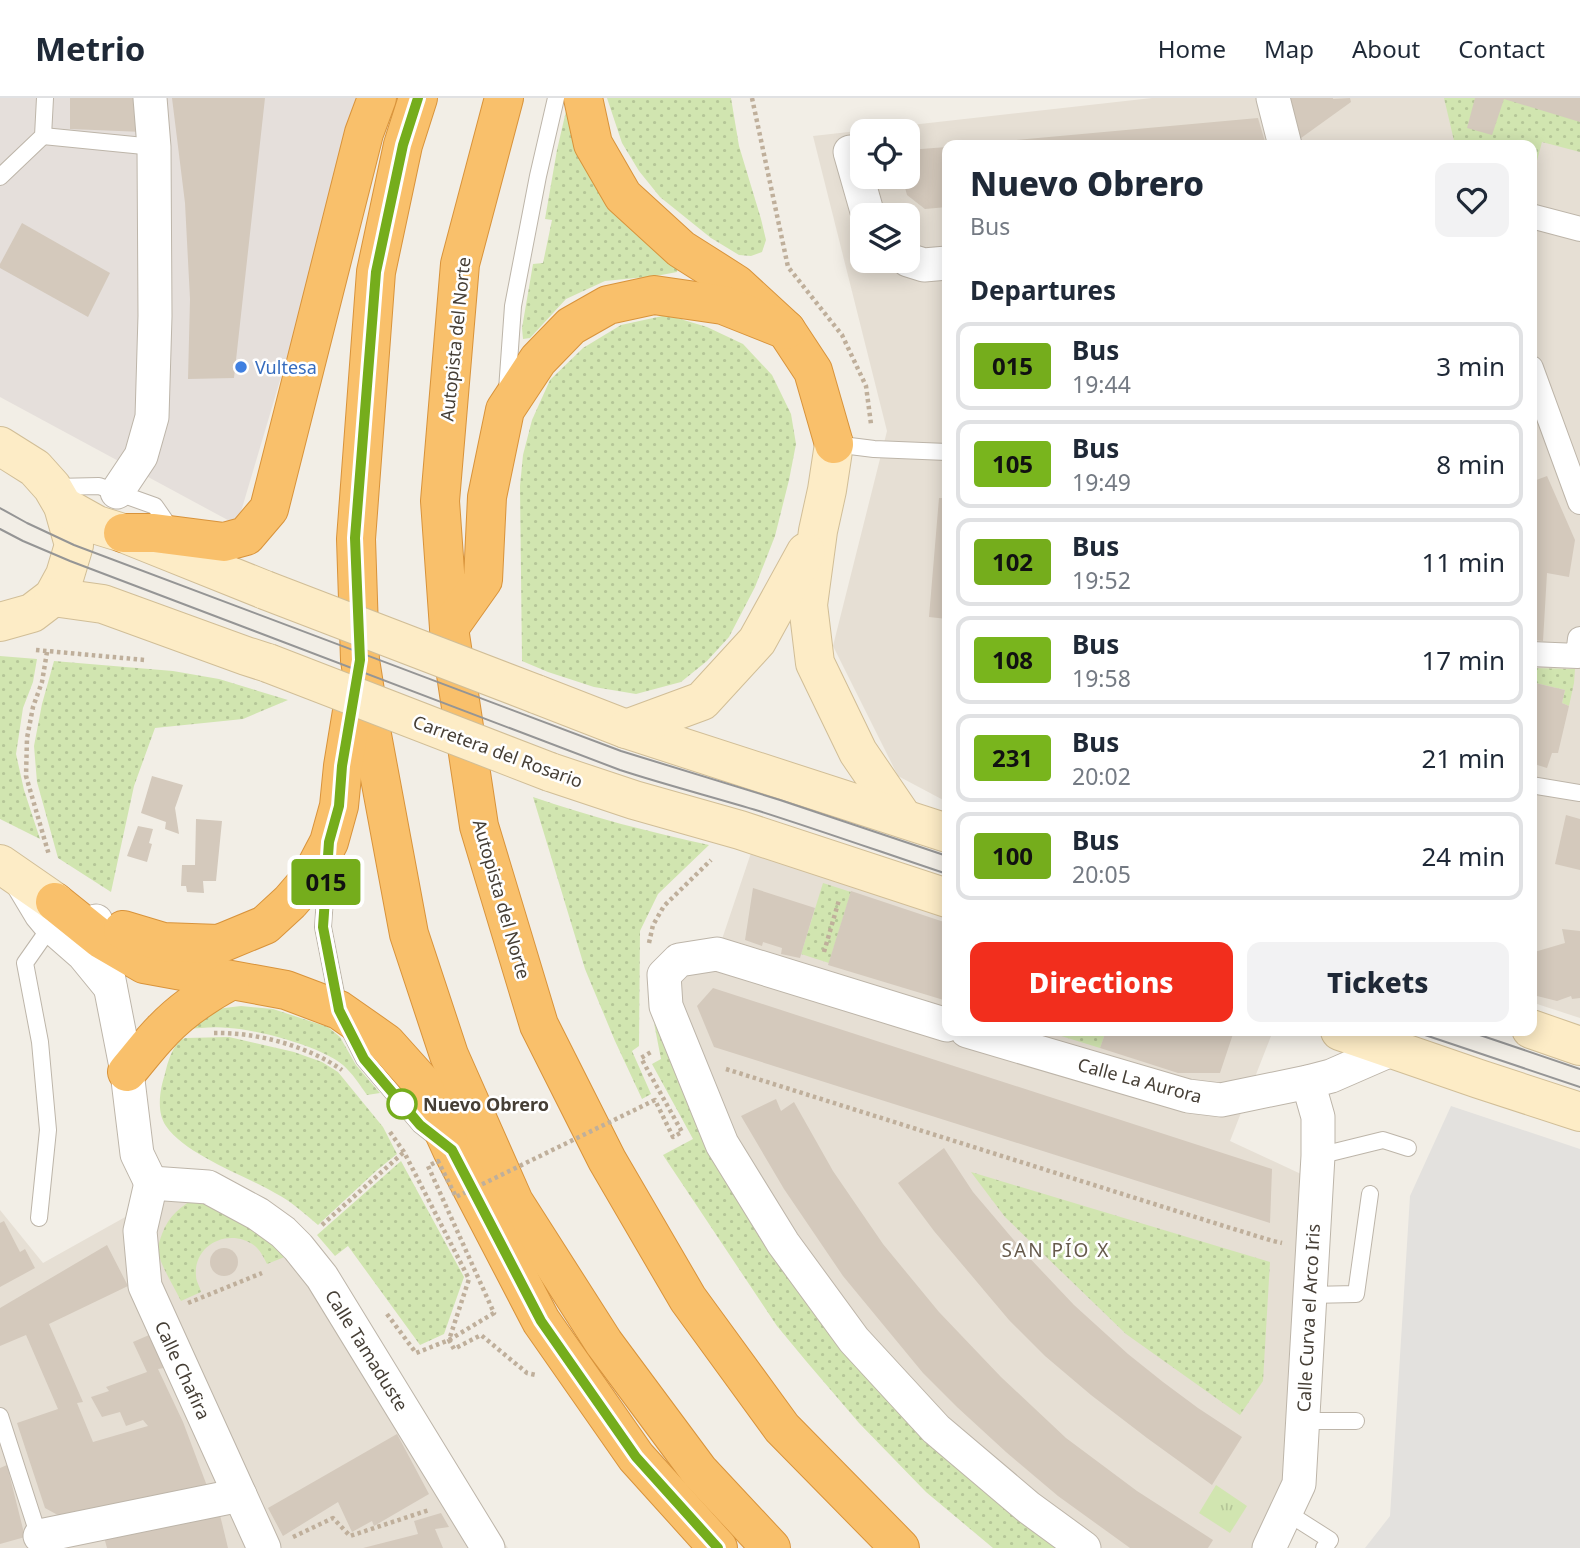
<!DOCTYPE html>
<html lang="en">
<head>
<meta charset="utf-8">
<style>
	body { margin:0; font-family:"Noto Sans",sans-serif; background:#f2f2f3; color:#1f2937; height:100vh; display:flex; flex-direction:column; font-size:26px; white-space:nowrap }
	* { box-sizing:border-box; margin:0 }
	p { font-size:23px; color:#747a83 }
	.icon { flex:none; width:38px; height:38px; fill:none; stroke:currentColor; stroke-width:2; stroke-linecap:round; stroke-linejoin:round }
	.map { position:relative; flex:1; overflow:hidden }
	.drawer { position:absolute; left:942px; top:42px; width:595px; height:896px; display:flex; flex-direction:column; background:#fff; border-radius:14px; box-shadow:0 4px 18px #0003 }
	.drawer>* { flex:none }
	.badge { padding:0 14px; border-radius:5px; font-size:24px; line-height:46px }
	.controls { position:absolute; left:850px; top:21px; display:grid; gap:14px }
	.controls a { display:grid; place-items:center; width:70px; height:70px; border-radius:14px; background:#fff; box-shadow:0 4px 18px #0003; font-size:35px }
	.map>.badge { position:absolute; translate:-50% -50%; box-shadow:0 0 0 4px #fff }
	h2 { padding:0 28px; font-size:26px; line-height:63px }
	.round { display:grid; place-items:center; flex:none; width:74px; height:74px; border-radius:14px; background:#f2f2f3 }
	.headline { display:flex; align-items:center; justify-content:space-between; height:119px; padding:0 28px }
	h1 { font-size:33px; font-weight:800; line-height:52px }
	.cta { display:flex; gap:14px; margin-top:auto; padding:14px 28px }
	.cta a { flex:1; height:80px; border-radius:14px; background:#f22e1d; color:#fff; font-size:28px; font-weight:800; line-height:80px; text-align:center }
	.cta a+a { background:#f2f2f3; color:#1f2937 }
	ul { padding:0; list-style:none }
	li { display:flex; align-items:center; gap:21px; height:88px; margin:0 14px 10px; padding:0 14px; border:4px solid #e0e1e3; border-radius:14px }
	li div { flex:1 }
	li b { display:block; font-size:26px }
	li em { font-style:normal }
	li .badge { min-width:77px; font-weight:700; text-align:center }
	header { display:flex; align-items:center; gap:42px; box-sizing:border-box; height:98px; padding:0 35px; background:#fff; border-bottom:2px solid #e0e1e3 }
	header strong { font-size:33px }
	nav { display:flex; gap:38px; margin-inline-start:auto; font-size:24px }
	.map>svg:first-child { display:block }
	.residential { fill:#e6dfd4; fill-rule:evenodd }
	.industrial { fill:#e5dfdb }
	.grass { fill:url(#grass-dots) }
	.park { fill:url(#park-tufts) }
	.parking { fill:#e3e1de }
	.building { fill:#d4c9bc }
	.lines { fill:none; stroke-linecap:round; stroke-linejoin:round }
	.service-casing { stroke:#bdb5a9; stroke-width:18 }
	.pedestrian-casing { stroke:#bdb5a9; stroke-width:26 }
	.minor-casing { stroke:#bdb5a9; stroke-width:35 }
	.secondary-casing { stroke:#d1be97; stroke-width:40 }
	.motorway-casing { stroke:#d8933b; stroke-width:40 }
	.path { stroke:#bfaf9b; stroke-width:4.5; stroke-dasharray:3.5 3.5; stroke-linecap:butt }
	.service { stroke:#fff; stroke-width:16 }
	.pedestrian { stroke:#fff; stroke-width:24 }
	.minor { stroke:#fff; stroke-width:33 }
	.secondary { stroke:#fdecc6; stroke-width:38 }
	.motorway { stroke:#f9c06b; stroke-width:38 }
	.tram { stroke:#959595; stroke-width:2 }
	.secondary-bridge-casing { stroke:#d1be97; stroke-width:40; stroke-linecap:butt }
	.path-bridge { stroke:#bfaf9b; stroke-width:4.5; stroke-dasharray:3.5 3.5; stroke-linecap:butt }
	.secondary-bridge { stroke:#fdecc6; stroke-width:38 }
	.line-casing { stroke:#fff; stroke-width:16 }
	.line { stroke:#75ad1c; stroke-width:10 }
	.shop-dot { fill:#3f7fe0; stroke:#fff; stroke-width:2.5 }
	.stop-dot { fill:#fff; stroke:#75ad1c; stroke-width:3.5 }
	.labels { text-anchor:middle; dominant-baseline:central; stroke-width:5; stroke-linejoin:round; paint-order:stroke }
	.street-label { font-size:18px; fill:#453e35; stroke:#fff }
	.shop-label { font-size:18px; fill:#366cbe; stroke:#fff; text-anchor:start }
	.stop-label { font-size:18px; font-weight:bold; fill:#453e35; stroke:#fff; text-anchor:start }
	.neighbourhood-label { font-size:19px; letter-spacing:2px; fill:#675b4d; stroke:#fff }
</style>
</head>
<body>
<header>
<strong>Metrio</strong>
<nav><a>Home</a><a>Map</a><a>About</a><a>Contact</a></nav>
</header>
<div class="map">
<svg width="1580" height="1450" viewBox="0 0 1580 1450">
	<defs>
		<pattern id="grass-dots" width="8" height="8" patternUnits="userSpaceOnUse" patternTransform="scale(1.75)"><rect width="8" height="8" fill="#d1e5b0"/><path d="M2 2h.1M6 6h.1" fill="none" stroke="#b5c698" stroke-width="1.8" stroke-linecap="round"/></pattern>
		<pattern id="park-tufts" width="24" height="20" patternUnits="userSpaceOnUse" patternTransform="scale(1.75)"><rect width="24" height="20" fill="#d1e5b0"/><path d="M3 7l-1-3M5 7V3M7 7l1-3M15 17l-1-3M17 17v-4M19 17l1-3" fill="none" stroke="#b5c698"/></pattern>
	</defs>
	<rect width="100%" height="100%" fill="#f2eee6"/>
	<g class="residential">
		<path d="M1152,0H1580V920L1531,904V47H947V704L898,678L833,548L887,333L813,38ZM863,33H908V79H863ZM863,117H908V163H863Z"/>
		<path d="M752,752L947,816V933H1273L1230,1043L1316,1083L1299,1386L1269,1450H1084L1028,1409L783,1145L666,908L679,862L717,856Z"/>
		<path d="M204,1075L283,1117L508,1450H0V1112L43,1165Z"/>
	</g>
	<path class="industrial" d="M0,0H364L237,427L0,299Z"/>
	<g class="grass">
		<path d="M607,0H731L739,48L761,121L766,142L762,154L751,158L739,157L711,140L660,99L639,73L622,45Z"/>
		<path d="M1444,0H1580V54L1542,44L1531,85V47H1455Z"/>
		<path d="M566,13L579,53L679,166L677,174L656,178L605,183L566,201L530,240L523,241L522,230L533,166L543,165L552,122L545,121L557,52Z"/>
		<path d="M667,217L707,229L743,246L772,277L791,316L796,346L789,382L775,438L755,489L729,539L707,563L681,584L636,596L594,589L548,574L522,563L520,388L523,357L532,322L550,282L583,250L621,227Z"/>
		<path d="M0,558L37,561L33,584L23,610L16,656L24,692L40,741L0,721Z"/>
		<path d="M54,563L173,573L219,581L288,602L243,621L155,630L134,688L111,794L58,760L37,684L34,648L42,606Z"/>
		<path d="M1531,570L1575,571L1574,585L1569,608L1562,605L1565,592L1531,584Z"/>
		<path d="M533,699C591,719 649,734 709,747L658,796L640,833L639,948L632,953L651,996L642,1001L615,943L585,871Z"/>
		<path d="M823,785L851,794L829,865L801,856Z"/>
		<path d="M241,908L273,911L328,929L340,939L356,967L380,995L367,997C360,987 352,975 343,967C320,948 259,932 229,930C215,928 200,930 186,931L208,912Z"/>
		<path d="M654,925L737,1093L1060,1450H993L926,1394L859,1325L806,1263L777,1228L663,1057L693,1041L652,966L661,961Z"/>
		<path d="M1045,933H1106L1100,950Z"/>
		<path d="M229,939L294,954L322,964L338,974L383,1029L397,1056L376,1073L318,1127C305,1116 291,1103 275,1095C244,1077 186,1057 166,1028C156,1014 160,991 165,976C168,963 173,945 185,940Z"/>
		<path d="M401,1063L464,1179L444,1236L420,1247L348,1148L335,1158L317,1137Z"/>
		<path d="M971,1074L1270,1164L1263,1283L1240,1317L1126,1236L1005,1119Z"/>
		<path d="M199,1098L212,1100L287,1158L267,1166C264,1160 260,1152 255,1148C230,1129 193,1146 196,1178C196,1183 200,1189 201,1194L181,1203C174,1189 164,1173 159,1158C157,1150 159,1144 162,1136C169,1117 181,1108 199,1098Z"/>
	</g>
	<path class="park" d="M1216,1387L1247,1408L1230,1435L1199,1415Z"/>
	<path class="parking" d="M1451,1008L1580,1051V1450H1365L1390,1418L1410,1098Z"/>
	<g class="building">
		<path d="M70,0H141L143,34L70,31Z"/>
		<path d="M172,0H265L234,280L188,281L190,201L185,105Z"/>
		<path d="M1290,0H1333V1L1350,0L1351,4L1301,40Z"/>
		<path d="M1475,0H1580V24L1504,1L1492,37L1467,30Z"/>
		<path d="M1258,20L1266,47H984V45Z"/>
		<path d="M947,49V109L925,111L907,97L902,79H908V52Z"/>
		<path d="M22,125L110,175L88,219L0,170V166Z"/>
		<path d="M1547,378L1575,442L1569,479L1547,475L1543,543L1531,542V384Z"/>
		<path d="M939,400H947V521L929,519Z"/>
		<path d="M1531,584L1565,592L1562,605L1569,608L1558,655H1552L1547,670L1531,665Z"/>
		<path d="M152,678L183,687L175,710L179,736L165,731L166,724L141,715Z"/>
		<path d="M1566,717L1580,721V772L1555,766Z"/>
		<path d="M196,721L222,723L216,783H203L204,795L187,794L186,788H181L182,767H195Z"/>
		<path d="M138,728L153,731L149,745L152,746L147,764L127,758Z"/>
		<path d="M753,790L815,810L800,860L781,856L782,850L763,844L762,848L745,842Z"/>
		<path d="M851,793L947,825V903L828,867Z"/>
		<path d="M1562,831L1580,833V900L1572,901L1571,898L1557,903L1537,898L1531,875V855L1565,845Z"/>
		<path d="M713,890L1272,1071L1270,1125L714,949L697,908Z"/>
		<path d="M1106,933H1234L1220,975H1178L1100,950Z"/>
		<path d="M776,1001L781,1013L794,1004L833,1073L883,1146L939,1214L1001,1279L1066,1340L1137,1393L1213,1442L1208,1450H1130L1058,1398L1006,1354L957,1309L923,1275L843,1178L784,1091L741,1018Z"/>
		<path d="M944,1050L973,1094L1023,1153L1074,1207L1128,1256L1163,1284L1198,1310L1242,1339L1212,1387L1147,1340L1091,1297L1045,1258L1009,1222L934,1133L898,1085Z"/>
		<path d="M4,1123L20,1154L25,1151L35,1170L0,1189V1125Z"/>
		<path d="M107,1147L128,1188L49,1226L83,1304L77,1305L93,1344L148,1328L143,1322L126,1328L120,1314L102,1319L91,1299L109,1293L106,1289L147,1274L133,1244L149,1237L164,1270L158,1271L183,1324L207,1388L67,1422L45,1410L17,1325L58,1311L26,1237L0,1248V1210Z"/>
		<circle cx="224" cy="1164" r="14"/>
		<path d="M397,1336L429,1396L374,1428L372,1423L352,1434L338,1404L283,1438L268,1410Z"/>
		<path d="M7,1367L25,1439L0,1446V1370Z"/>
		<path d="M441,1415L449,1429L435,1431L443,1450H363L418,1436L414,1423Z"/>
		<path d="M220,1417L228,1450H107L104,1439Z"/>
	</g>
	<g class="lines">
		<defs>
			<g id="service">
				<path d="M43,38L154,49"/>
				<path d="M0,79L43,38L45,0"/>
				<path d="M507,292L513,208L538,78L556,0"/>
				<path d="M834,346L874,351L947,354"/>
				<path d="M55,389L99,388L155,408L173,434"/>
				<path d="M1531,687L1580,695"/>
				<path d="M327,771L323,829L339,911"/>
				<path d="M349,931L364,961L420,1027L435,1039"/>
				<path d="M1318,1058L1383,1042L1408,1050"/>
				<path d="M39,1120L48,1032L40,944L25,865L51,828"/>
				<path d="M1309,1197L1356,1196L1370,1096"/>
				<path d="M0,1318L40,1442"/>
				<path d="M1302,1323H1356"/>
				<path d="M1286,1414L1330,1442L1324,1450"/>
			</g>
			<g id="pedestrian">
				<path d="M1531,118L1580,131"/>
				<path d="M1531,270L1580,404"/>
				<path d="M1531,556L1578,558L1580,541"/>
			</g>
			<g id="minor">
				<path d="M1273,0L1285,47"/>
				<path d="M850,54L868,117"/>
				<path d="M908,162L924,167L947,165"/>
				<path d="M117,394L141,358L152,319L155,218L154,49L150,0"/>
				<path d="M20,781L41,816L51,828L83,856L110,889"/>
				<path d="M96,823L101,841L127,974L137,1056L151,1085"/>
				<path d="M947,927L717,856L679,862L664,877L666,908L722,1046L783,1145L854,1242L936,1331L1028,1409L1084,1450"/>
				<path d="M967,933L1188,998L1221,1002L1308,984L1331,978L1393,951"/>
				<path d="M151,1085L208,1089L258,1116L283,1134L298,1149L322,1179L488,1450"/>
				<path d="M151,1085L140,1133L145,1188L264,1450"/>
				<path d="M40,1438L240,1397"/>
				<path d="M1269,1450L1299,1386L1318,1058V1019L1308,984"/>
			</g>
			<g id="secondary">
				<path d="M834,346L827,392L818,433L808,507L815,565L858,654L903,720"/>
				<path d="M0,348L35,370L52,389L63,408L74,447L65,477L53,499L32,515L0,524"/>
				<path d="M63,408L97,427L123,435L265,492"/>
				<path d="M53,499L103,506L246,558L268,565"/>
				<path d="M536,596L626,631L947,735"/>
				<path d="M626,631L702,603L757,543L806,454"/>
				<path d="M550,674L634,702L740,732L947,800"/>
				<path d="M0,766L55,804"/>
				<path d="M1531,931L1580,948"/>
				<path d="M1340,933L1479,981L1580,1014"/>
			</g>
			<g id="motorway">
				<path d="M418,0L403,47L376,174L356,441L360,562L372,637L409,836L449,957L514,1104L604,1245L699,1373L771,1450"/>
				<path d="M504,0L460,166L440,403L449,530L479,728L539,927L607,1062L688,1201L782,1330L900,1450"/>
				<path d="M583,0L593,46L623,98L681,151L736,186L786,232L813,273L834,346"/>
				<path d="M123,435H154L224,444L246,438L269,411L364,35L377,0"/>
				<path d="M449,530L483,482L487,399L505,312L538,262L571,228L608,207L654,197L723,207L786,232"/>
				<path d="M55,804L101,841L144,866L286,892L339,912L386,945L421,984L452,1052L541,1223L636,1359L718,1450"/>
				<path d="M123,832L163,844L219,846L265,827L290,804L309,782L329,744L339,708L343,668L355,595"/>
				<path d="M127,974C139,960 150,945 163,932C182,912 206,896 230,883"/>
			</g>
		</defs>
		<use href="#service" class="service-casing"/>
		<use href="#pedestrian" class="pedestrian-casing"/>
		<use href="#minor" class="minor-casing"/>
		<use href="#secondary" class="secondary-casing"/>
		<use href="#motorway" class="motorway-casing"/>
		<g class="path">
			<path d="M752,0L788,169L842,237L866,288L871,326"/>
			<path d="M36,552L145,562"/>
			<path d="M47,554L42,584L33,609L27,640L26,678L49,757"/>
			<path d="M649,845L653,827L664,808L711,762"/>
			<path d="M824,854L839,802"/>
			<path d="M214,935C256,934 308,948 342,972"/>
			<path d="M726,971L1224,1128L1273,1143L1282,1145"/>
			<path d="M390,1034L404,1054L469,1181L449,1242L454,1251L481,1237L527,1275L536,1277"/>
			<path d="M322,1127L404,1054"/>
			<path d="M188,1205L262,1175"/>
			<path d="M387,1216L416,1255L449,1242"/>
			<path d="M293,1439L333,1420L350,1438L429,1412"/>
		</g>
		<use href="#service" class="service"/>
		<use href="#pedestrian" class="pedestrian"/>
		<use href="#minor" class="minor"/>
		<use href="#secondary" class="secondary"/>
		<use href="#motorway" class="motorway"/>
		<g class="tram">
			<path d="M0,410L27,425L74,447L621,653L780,702L947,758"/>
			<path d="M0,431L23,443L70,463L620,672C666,687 713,699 759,713C822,733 884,755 947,776"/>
			<path d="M1413,933L1580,989"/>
			<path d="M1468,933L1580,971"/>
		</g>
		<defs>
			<g id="secondary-bridge">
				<path d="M265,492L536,596"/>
				<path d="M268,565L550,674"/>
			</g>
		</defs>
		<use href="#secondary-bridge" class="secondary-bridge-casing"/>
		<path class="path-bridge" d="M449,1242L494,1215L428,1068L438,1063L456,1099L655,1002L673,1039L682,1034L641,960L651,954"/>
		<use href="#secondary-bridge" class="secondary-bridge"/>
	</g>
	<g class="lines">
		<defs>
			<path id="line" d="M418,0L403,47L376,174L355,440L360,562L342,668L339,708L329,744L323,829L339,912L364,961L420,1027L452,1052L541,1223L636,1359L718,1450"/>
		</defs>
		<use href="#line" class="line-casing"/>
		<use href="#line" class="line"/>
	</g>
	<circle class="shop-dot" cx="241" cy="269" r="7"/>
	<circle class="stop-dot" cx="402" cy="1006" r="14"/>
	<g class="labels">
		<g class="street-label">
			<text transform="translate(455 241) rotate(-84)">Autopista del Norte</text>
			<text transform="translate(498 653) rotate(20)">Carretera del Rosario</text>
			<text transform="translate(502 801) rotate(74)">Autopista del Norte</text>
			<text transform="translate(1140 982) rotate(15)">Calle La Aurora</text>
			<text transform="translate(1308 1220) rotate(-87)">Calle Curva el Arco Iris</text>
			<text transform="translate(367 1252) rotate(58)">Calle Tamaduste</text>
			<text transform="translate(183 1272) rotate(65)">Calle Chafira</text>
		</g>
		<g class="shop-label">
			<text x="255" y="269">Vultesa</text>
		</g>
		<g class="stop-label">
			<text x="423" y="1006">Nuevo Obrero</text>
		</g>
		<g class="neighbourhood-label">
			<text x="1056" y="1152">SAN PÍO X</text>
		</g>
	</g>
</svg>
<div class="controls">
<a><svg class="icon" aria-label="locate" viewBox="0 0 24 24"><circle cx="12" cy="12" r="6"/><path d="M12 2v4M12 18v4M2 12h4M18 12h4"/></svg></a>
<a><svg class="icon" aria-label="layers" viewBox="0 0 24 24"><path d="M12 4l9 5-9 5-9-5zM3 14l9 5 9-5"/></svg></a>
</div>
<b class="badge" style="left:326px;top:784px;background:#75ad1c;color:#111">015</b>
<section class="drawer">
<div class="headline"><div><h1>Nuevo Obrero</h1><p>Bus</p></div><a class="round"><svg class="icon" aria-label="heart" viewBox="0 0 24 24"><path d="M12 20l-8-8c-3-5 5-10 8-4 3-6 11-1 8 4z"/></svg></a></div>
<h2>Departures</h2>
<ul>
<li><span class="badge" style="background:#75ad1c;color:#111">015</span><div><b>Bus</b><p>19:44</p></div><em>3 min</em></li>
<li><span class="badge" style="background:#79b51d;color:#111">105</span><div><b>Bus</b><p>19:49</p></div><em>8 min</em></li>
<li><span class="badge" style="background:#75ad1c;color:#111">102</span><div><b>Bus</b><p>19:52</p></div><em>11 min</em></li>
<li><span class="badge" style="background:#79b51d;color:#111">108</span><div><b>Bus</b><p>19:58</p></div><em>17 min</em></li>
<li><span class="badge" style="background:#79b51d;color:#111">231</span><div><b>Bus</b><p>20:02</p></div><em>21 min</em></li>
<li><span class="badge" style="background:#75ad1c;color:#111">100</span><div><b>Bus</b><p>20:05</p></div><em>24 min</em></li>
</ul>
<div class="cta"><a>Directions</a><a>Tickets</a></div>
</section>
</div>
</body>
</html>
